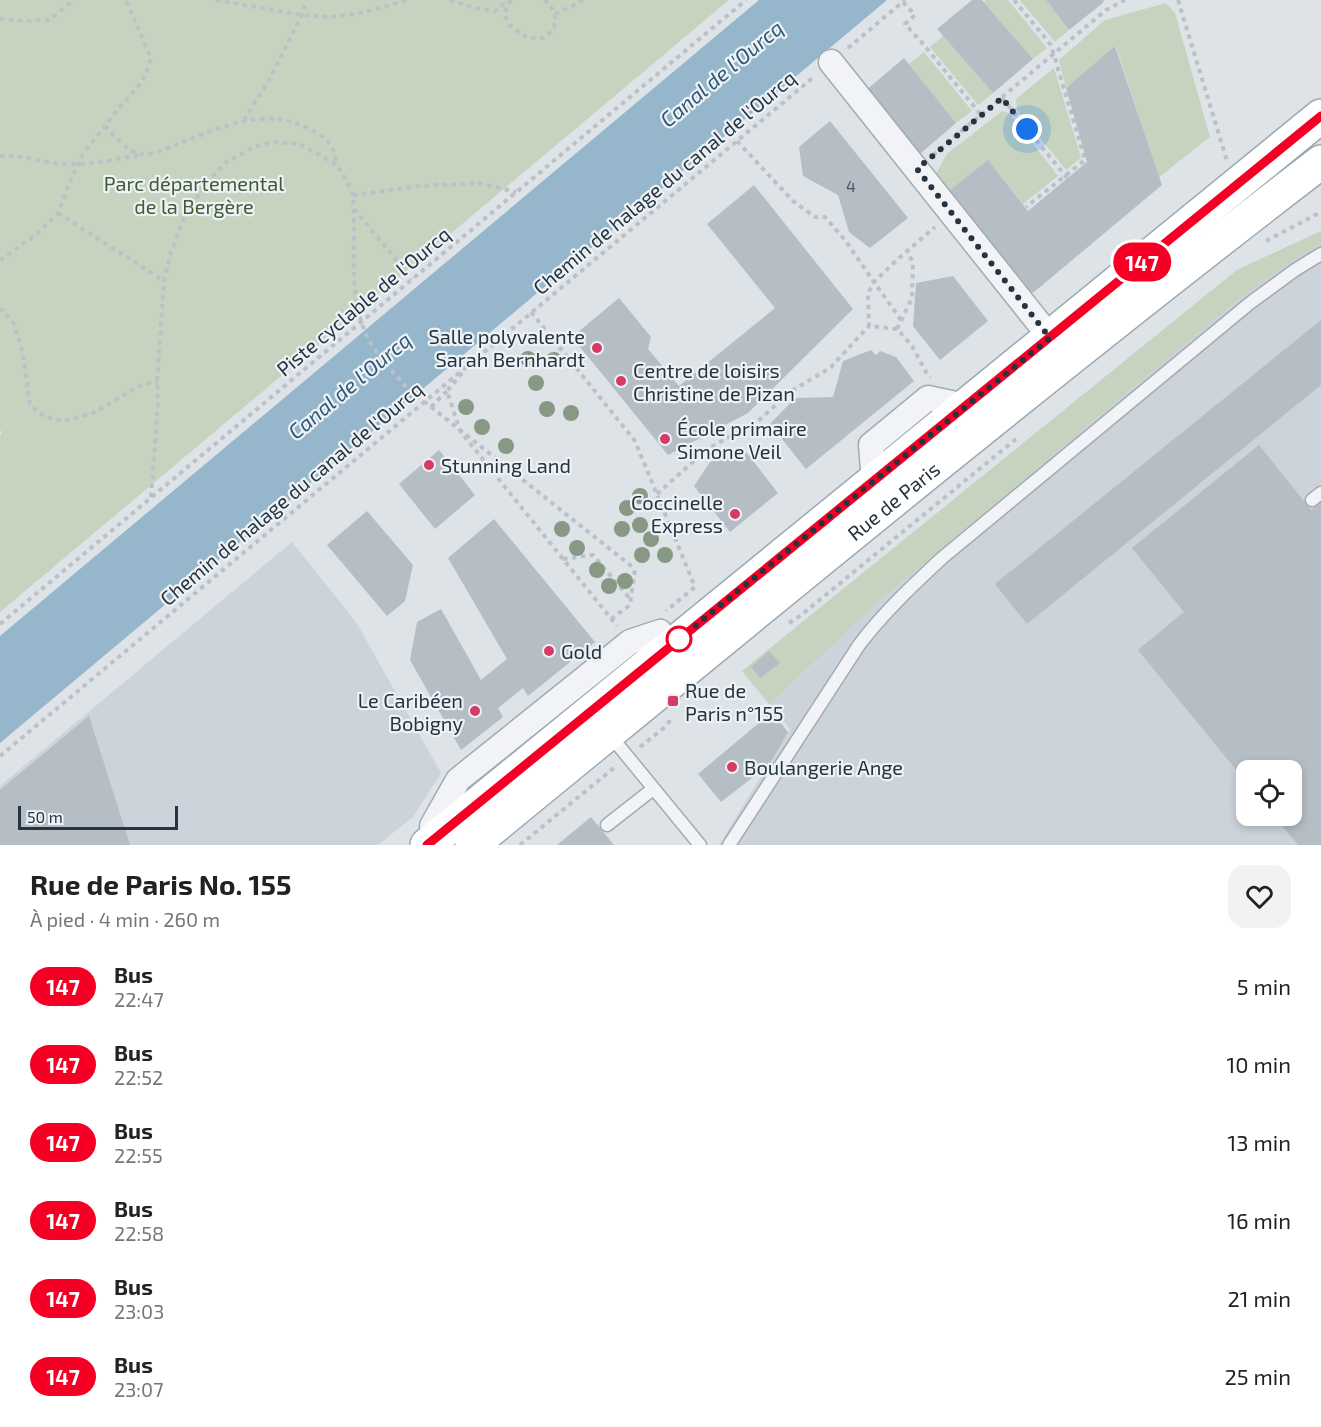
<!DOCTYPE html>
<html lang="fr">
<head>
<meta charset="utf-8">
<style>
	body { margin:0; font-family:"Exo 2",sans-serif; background:#f2f2f2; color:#222; height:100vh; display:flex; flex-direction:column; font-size:22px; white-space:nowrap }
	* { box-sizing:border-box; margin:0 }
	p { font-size:20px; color:#767676 }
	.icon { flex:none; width:33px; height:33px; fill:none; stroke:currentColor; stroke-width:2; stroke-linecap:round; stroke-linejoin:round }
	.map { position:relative; height:845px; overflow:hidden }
	.drawer { display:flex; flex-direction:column; background:#fff; flex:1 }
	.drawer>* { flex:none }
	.badge { padding:0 12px; border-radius:20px; font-size:21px; line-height:39px }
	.tools { position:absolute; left:1236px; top:760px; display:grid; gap:12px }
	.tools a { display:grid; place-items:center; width:66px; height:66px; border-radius:12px; background:#fff; box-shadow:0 3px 9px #0003; font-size:30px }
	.scale { position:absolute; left:18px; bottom:15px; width:160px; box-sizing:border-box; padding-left:6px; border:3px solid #263340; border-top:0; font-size:16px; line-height:21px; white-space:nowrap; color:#263340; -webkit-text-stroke:4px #edf2f6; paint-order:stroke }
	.you { position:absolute; width:30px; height:30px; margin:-15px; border:4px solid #fff; border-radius:50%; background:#1a73e8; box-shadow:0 0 0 9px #1a73e833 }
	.map>.badge { position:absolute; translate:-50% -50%; box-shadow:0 0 0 3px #fff }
	.round { display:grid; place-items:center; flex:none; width:63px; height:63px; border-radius:18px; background:#f2f2f2 }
	.headline { display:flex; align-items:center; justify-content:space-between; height:102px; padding:0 30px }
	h1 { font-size:28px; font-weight:700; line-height:45px }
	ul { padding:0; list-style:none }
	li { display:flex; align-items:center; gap:18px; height:78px; padding:0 30px }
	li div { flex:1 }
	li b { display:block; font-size:22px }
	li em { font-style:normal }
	li .badge { min-width:66px; font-weight:700; text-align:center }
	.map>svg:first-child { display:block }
	.built { fill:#ccd3da; fill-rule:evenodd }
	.green { fill:#c6d3be }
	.water { fill:#96b6cb }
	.building { fill:#b5bdc5 }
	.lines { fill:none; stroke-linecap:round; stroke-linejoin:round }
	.lane-casing { stroke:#a3abb2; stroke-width:15 }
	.street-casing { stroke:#a3abb2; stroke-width:27 }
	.primary-casing { stroke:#9ca9b5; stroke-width:36 }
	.path { stroke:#bcc1c7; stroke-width:4; stroke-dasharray:4.5 4.5; stroke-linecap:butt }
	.lane { stroke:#f1f3f6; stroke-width:12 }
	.street { stroke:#f1f3f6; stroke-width:24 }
	.primary { stroke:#fff; stroke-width:33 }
	.path-bridge { stroke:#bcc1c7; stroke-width:4; stroke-dasharray:4.5 4.5; stroke-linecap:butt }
	.tree { fill:#879984 }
	.line-casing { stroke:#fff; stroke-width:14 }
	.line { stroke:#f50024; stroke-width:9 }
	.walk { stroke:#263340; stroke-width:6; stroke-dasharray:0 10.8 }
	.poi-dot { fill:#d53b65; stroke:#edf2f6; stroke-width:2 }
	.stop-dot { fill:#fff; stroke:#f50024; stroke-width:3 }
	.labels { text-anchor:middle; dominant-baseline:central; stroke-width:4.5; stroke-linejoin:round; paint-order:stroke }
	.number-label { font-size:16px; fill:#4a5661 }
	.street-label { font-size:20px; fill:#263340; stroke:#edf2f6 }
	.park-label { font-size:20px; fill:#405c33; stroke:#edf2f6 }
	.poi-label { font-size:20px; fill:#263340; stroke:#edf2f6; text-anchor:start }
	.water-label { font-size:21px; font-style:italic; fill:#2e5776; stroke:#edf2f6 }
</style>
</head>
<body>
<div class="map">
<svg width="1321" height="845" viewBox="0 0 1321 845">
	<rect width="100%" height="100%" fill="#dee3e8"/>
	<g class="built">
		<path d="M1321,231V845H719L790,729L742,671L1237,270ZM1246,771H1292V816H1246Z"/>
		<path d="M292,542L356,622L441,773L413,817L378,845H0V786Z"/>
	</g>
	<g class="green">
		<path d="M0,0H729L0,612V436L2,433L0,430Z"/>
		<path d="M986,0H1008L1047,48L1033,59L984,2Z"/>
		<path d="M1020,0H1046L1069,30L1055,42Z"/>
		<path d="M1166,3L1175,13L1210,137L1159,177L1116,46L1066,88L1059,60L1105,20Z"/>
		<path d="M943,36L993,93L978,105L930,47Z"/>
		<path d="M924,52L972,111L956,123L909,64Z"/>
		<path d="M1054,68L1081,158L1066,170L1017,110L1016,99Z"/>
		<path d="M1002,111L1010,114L1058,176L1023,204L988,160L946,193L934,177L947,154Z"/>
		<path d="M1321,231V244L1296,258L1235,302L880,600L769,704L742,671L1237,270Z"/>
	</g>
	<path class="water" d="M759,0H887L0,743V636Z"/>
	<g class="building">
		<path d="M972,0H982L1033,59L993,93L937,29Z"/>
		<path d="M1046,0H1103L1104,2L1069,30Z"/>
		<path d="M1115,46L1162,185L1034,292L1025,295L946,193L988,160L1028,211L1087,162L1066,88Z"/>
		<path d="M904,58L956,123L914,159L863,93Z"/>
		<path d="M830,121L908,218L870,248L849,232L838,195L803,176L799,147Z"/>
		<path d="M754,185L853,309L748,413L668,455L572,337L619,298L651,337L648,349L679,386L775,308L707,224Z"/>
		<path d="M953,276L988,321L940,360L913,326L916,283Z"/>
		<path d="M1321,320V385L1027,624L995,584Z"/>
		<path d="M871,350L876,355L880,351L896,357L914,381L806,469L770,424L795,398L833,397L843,361Z"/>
		<path d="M1259,445L1311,510L1321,502V845H1298L1274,816H1292V771H1246V782L1138,650L1184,612L1132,548Z"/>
		<path d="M439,450L475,495L435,529L399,484Z"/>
		<path d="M746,452L778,493L730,532L694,486L710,462Z"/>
		<path d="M367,511L413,565L405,601L387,616L327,545Z"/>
		<path d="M494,519L595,642L528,696L523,688L498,708L503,717L461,750L410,660L417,622L441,609L481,680L507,659L448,558Z"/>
		<path d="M769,651L780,663L760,678L751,667Z"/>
		<path d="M772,712L788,732L769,765L721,802L698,774Z"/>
		<path d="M89,716L130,845H0V790Z"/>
		<path d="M591,817L614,845H557Z"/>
	</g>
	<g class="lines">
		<defs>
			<g id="lane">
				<path d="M1312,500L1321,493"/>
				<path d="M609,734L700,845"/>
				<path d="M607,825L653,789"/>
				<path d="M729,845L859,645C884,612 912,586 942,558L1250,303L1295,270L1321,254"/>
			</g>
			<g id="street">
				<path d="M831,62L1050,337"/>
				<path d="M874,481L871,445L928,398L965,406"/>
				<path d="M432,826L458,780L630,642L660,632L671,645"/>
			</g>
			<g id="primary">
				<path d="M427,845L1321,116"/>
				<path id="s1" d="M472,845C753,615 1033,383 1321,162"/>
			</g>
		</defs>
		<use href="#lane" class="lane-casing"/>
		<use href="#street" class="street-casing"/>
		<use href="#primary" class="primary-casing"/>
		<g class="path">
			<path d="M216,0L302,15L329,17L361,13L408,0"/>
			<path d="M450,0L475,8L495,11L508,0"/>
			<path d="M511,0L504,13L509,25L527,38H544C547,35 553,30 554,26C558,17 552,6 544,0"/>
			<path d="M1014,0L1051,45L1085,160L1026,207"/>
			<path d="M1178,0L1227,161"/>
			<path d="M903,2L915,15L905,24L924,45L981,115"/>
			<path d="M555,14L579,3L583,0"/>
			<path d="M0,19L24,21L49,20L74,0"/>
			<path d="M848,48L905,0"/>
			<path d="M1002,98L1067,178"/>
			<path d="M244,120L269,80L302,15L306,0"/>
			<path d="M105,126C112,134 127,150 136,153C149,157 164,149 176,145C216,129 261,107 303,126C312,130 328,139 332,147C335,152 335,160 337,165"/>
			<path d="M737,141L793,201L815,217H825L845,240L874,282L868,293L869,326L897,329L912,346L926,372L931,377"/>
			<path d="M933,155L1106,10L1125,0"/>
			<path d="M0,156C22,154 43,163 65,164C90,165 115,159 140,155"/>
			<path d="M353,195L420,186L479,183L516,192"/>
			<path d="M354,209L412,279"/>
			<path d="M58,213L164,281"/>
			<path d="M1266,241L1321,212"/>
			<path d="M0,260L37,234L58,213L71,179L83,154L118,109L137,88L146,74L151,58L126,0"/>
			<path d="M0,308L14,324L23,354L30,405L45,417L63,421L91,414L143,384L157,382"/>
			<path d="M531,312L635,441L695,587L666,611"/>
			<path d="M901,320L874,282L899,258L935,227"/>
			<path d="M897,329L912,298L913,263L907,251"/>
			<path d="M462,373L447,391L460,431L617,626"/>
			<path d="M431,407L447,391"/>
			<path d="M657,494L706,450L759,420L793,390L830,368L869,326"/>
			<path d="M151,497L158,402L157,382L164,281L171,252L184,218L203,187L225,163L254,147L274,142L300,144L337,165L346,180L353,195L354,218"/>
			<path d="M563,559L593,555L631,600"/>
			<path d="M611,619L630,605L635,569"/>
			<path d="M789,623L800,616L1016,439"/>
			<path d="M0,624L746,0"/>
			<path d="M640,747L665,727L672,718"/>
			<path d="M0,756L815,76"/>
			<path d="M520,845L615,767"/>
		</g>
		<use href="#lane" class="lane"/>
		<use href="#street" class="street"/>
		<use href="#primary" class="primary"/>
		<path class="path-bridge" d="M354,218C355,259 349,303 369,340C379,358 393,372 406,387L635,569"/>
	</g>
	<g class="tree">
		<circle cx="528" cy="359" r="8"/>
		<circle cx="554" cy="360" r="8"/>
		<circle cx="536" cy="383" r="8"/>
		<circle cx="466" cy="407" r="8"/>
		<circle cx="547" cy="409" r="8"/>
		<circle cx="571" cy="413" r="8"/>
		<circle cx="482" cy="427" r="8"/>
		<circle cx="506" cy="446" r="8"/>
		<circle cx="640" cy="496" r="8"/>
		<circle cx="627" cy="508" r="8"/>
		<circle cx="640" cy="525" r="8"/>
		<circle cx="562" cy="529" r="8"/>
		<circle cx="622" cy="529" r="8"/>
		<circle cx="651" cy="539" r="8"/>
		<circle cx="577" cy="548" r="8"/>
		<circle cx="642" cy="555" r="8"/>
		<circle cx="665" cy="555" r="8"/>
		<circle cx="597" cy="570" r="8"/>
		<circle cx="625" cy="581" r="8"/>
		<circle cx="609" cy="586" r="8"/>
	</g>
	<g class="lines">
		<defs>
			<path id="line" d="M427,845L1321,116"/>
		</defs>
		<use href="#line" class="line-casing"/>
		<use href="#line" class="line"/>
		<path class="walk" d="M679,639L1050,338L917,169L1002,98L1027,129"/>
	</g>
	<g class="poi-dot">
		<circle cx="597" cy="348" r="6"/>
		<circle cx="621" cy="381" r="6"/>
		<circle cx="665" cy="439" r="6"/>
		<circle cx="429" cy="465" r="6"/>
		<circle cx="735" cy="514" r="6"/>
		<circle cx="549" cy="651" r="6"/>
		<rect x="667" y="695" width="12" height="12" rx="3"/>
		<circle cx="475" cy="711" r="6"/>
		<circle cx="732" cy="767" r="6"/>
	</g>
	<circle class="stop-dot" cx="679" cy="639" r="12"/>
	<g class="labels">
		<g class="number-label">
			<text x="851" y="185">4</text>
		</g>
		<g class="street-label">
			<text transform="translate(664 182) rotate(-40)">Chemin de halage du canal de l'Ourcq</text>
			<text transform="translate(363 301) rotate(-40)">Piste cyclable de l'Ourcq</text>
			<text transform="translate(291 493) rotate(-40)">Chemin de halage du canal de l'Ourcq</text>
			<text stroke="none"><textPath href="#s1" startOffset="544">Rue de Paris</textPath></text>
		</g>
		<g class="park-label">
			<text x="194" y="183">Parc départemental<tspan x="194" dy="23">de la Bergère</tspan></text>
		</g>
		<g class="poi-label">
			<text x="585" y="336" text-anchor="end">Salle polyvalente<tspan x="585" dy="23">Sarah Bernhardt</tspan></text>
			<text x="633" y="370">Centre de loisirs<tspan x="633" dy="23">Christine de Pizan</tspan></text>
			<text x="677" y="428">École primaire<tspan x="677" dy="23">Simone Veil</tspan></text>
			<text x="441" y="465">Stunning Land</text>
			<text x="723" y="502" text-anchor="end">Coccinelle<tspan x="723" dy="23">Express</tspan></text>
			<text x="561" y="651">Gold</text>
			<text x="685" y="690">Rue de<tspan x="685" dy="23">Paris n°155</tspan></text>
			<text x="463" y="700" text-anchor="end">Le Caribéen<tspan x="463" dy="23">Bobigny</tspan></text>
			<text x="744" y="767">Boulangerie Ange</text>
		</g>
		<g class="water-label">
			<text transform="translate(721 73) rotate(-40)">Canal de l'Ourcq</text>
			<text transform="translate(349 385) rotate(-40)">Canal de l'Ourcq</text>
		</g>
	</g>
</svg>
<div class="tools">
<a><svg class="icon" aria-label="locate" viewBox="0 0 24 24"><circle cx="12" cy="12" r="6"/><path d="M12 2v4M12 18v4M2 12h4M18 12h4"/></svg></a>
</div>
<div class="scale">50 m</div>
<div class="you" style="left:1027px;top:129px"></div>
<b class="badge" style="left:1142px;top:262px;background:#f50024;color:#fff">147</b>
</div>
<section class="drawer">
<div class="headline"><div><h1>Rue de Paris No. 155</h1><p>À pied · 4 min · 260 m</p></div><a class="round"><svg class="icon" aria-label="heart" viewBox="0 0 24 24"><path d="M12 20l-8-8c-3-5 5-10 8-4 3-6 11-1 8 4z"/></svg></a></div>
<ul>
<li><span class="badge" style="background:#f50024;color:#fff">147</span><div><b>Bus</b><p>22:47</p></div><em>5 min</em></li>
<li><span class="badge" style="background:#f50024;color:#fff">147</span><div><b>Bus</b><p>22:52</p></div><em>10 min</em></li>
<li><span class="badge" style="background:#f50024;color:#fff">147</span><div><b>Bus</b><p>22:55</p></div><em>13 min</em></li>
<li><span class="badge" style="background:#f50024;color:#fff">147</span><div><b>Bus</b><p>22:58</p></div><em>16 min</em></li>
<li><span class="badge" style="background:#f50024;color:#fff">147</span><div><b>Bus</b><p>23:03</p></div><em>21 min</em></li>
<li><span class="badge" style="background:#f50024;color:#fff">147</span><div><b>Bus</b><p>23:07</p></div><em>25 min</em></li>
</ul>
</section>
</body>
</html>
